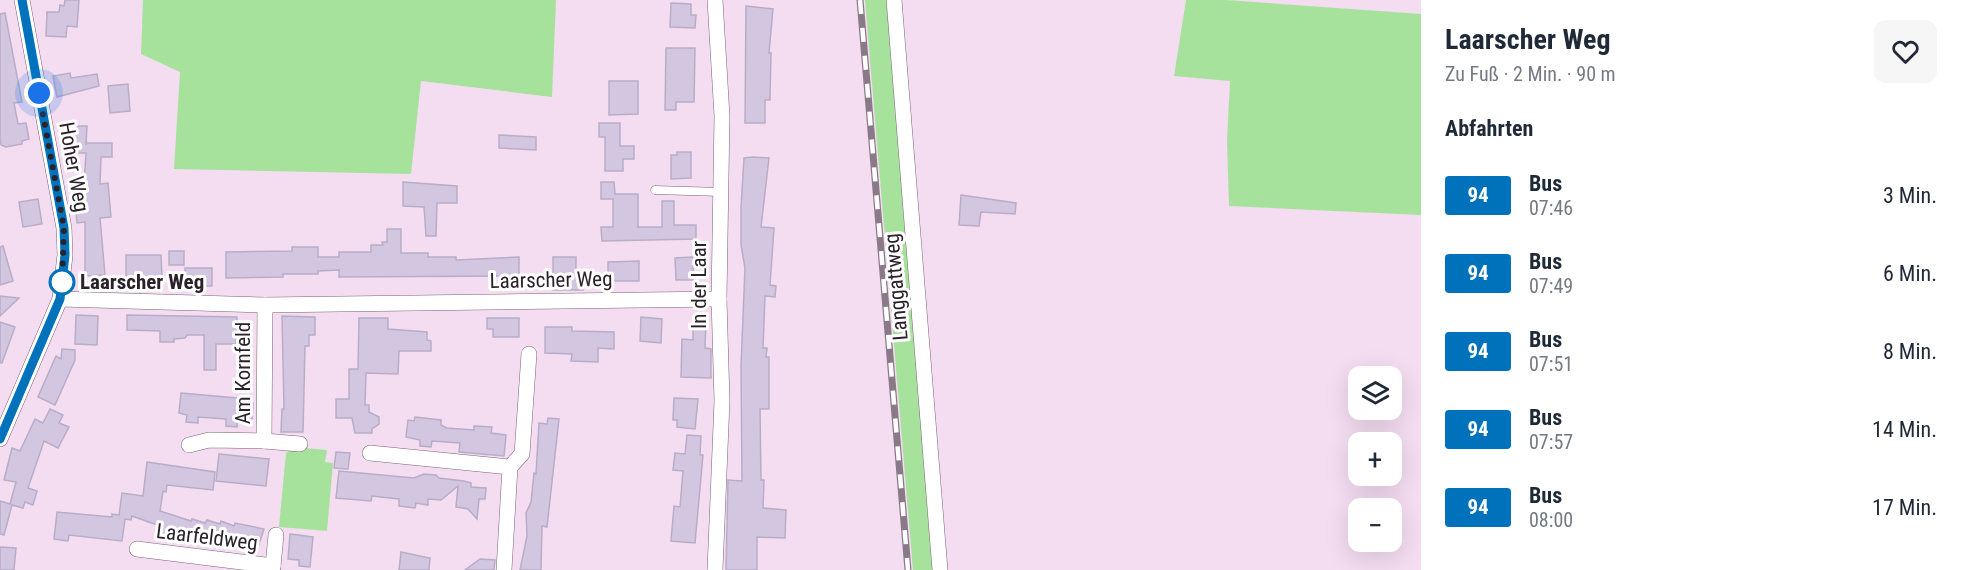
<!DOCTYPE html>
<html lang="de">
<head>
<meta charset="utf-8">
<style>
	body { margin:0; font-family:"Roboto Condensed",sans-serif; background:#f6f6f7; color:#1f2937; height:100vh; display:flex; flex-direction:column; font-size:22px; white-space:nowrap }
	* { box-sizing:border-box; margin:0 }
	p { font-size:20px; color:#747a83 }
	.icon { flex:none; width:33px; height:33px; fill:none; stroke:currentColor; stroke-width:2; stroke-linecap:round; stroke-linejoin:round }
	.map { position:relative; flex:1; overflow:hidden }
	.panel { display:flex; flex-direction:column; background:#fff; width:540px }
	.panel>* { flex:none }
	.badge { padding:0 12px; border-radius:4px; font-size:21px; line-height:39px }
	.tools { position:absolute; left:1348px; top:366px; display:grid; gap:12px }
	.tools a { display:grid; place-items:center; width:54px; height:54px; border-radius:12px; background:#fff; box-shadow:0 6px 24px #0002; font-size:30px }
	.you { position:absolute; width:30px; height:30px; margin:-15px; border:4px solid #fff; border-radius:50%; background:#1a73e8; box-shadow:0 0 0 9px #1a73e833 }
	.map>.badge { position:absolute; translate:-50% -50%; box-shadow:0 0 0 3px #fff }
	h2 { padding:0 24px; font-size:22px; line-height:54px }
	.round { display:grid; place-items:center; flex:none; width:63px; height:63px; border-radius:12px; background:#f6f6f7 }
	.overview { display:flex; align-items:center; justify-content:space-between; height:102px; padding:0 24px }
	h1 { font-size:28px; font-weight:700; line-height:45px }
	ul { padding:0; list-style:none }
	li { display:flex; align-items:center; gap:18px; height:78px; padding:0 24px }
	li div { flex:1 }
	li b { display:block; font-size:22px }
	li em { font-style:normal }
	li .badge { min-width:66px; font-weight:700; text-align:center }
	main { display:flex; flex:1; min-height:0 }
	.map>svg:first-child { display:block }
	.green { fill:#a7e29d }
	.building { fill:#d2c6e1; stroke:#b8adc7; stroke-width:1.5 }
	.lines { fill:none; stroke-linecap:round; stroke-linejoin:round }
	.lane-casing { stroke:#796476; stroke-width:9 }
	.street-casing { stroke:#796476; stroke-width:16 }
	.lane { stroke:#fff; stroke-width:8 }
	.street { stroke:#fff; stroke-width:15 }
	.rail-casing { stroke:#8a7a88; stroke-width:7 }
	.rail { stroke:#fff; stroke-width:4.5; stroke-dasharray:14; stroke-linecap:butt }
	.line-casing { stroke:#fff; stroke-width:14 }
	.line { stroke:#0072bc; stroke-width:9 }
	.walk { stroke:#2a2129; stroke-width:6; stroke-dasharray:0 10.8 }
	.stop-dot { fill:#fff; stroke:#0072bc; stroke-width:3 }
	.labels { text-anchor:middle; dominant-baseline:central; stroke-width:6; stroke-linejoin:round; paint-order:stroke }
	.street-label { font-size:21px; fill:#2a2129; stroke:#fff }
	.stop-label { font-size:21px; font-weight:bold; fill:#2a2129; stroke:#fff; text-anchor:start }
</style>
</head>
<body>
<main>
<div class="map">
<svg width="1421" height="570" viewBox="0 0 1421 570">
	<rect width="100%" height="100%" fill="#f4dcf1"/>
	<g class="green">
		<path d="M143,0H556L552,97L421,81L411,174L174,169L180,72L141,54Z"/>
		<path d="M865,0H887L933,570H913Z"/>
		<path d="M1186,0H1226L1421,14V215L1229,206L1227,141L1230,81L1174,76Z"/>
		<path d="M293,447L327,450L325,462L333,463L327,531L279,527L286,453Z"/>
	</g>
	<g class="building">
		<path d="M65,0H79L77,27L67,26L66,37L46,36L47,12H59L60,5L64,6Z"/>
		<path d="M671,3L691,4V15H696L695,28L670,27Z"/>
		<path d="M746,6L773,9L769,53H771L770,100H765V123H745Z"/>
		<path d="M5,13L22,102L14,103L18,124L26,123L29,139L22,141V144L6,147L1,145L0,138V14Z"/>
		<path d="M666,48H695L694,102H676V110H665Z"/>
		<path d="M70,73L71,78L97,74L99,86L57,97L53,76Z"/>
		<path d="M609,81H638V114L609,115Z"/>
		<path d="M128,84L130,111L110,113L108,86Z"/>
		<path d="M599,123H620V146H634V159H623V171H605V137H599Z"/>
		<path d="M67,126H87L86,145V143H112V157H101L100,184L108,183L111,217L100,218L105,275L85,276V222L77,223L75,198L80,197L79,186L84,185L86,153H67Z"/>
		<path d="M499,135L536,137V150L499,148Z"/>
		<path d="M677,152H691V178L671,179V155H677Z"/>
		<path d="M753,157L769,158L761,227L774,228L770,285L776,286L775,297L765,296L763,348H767L766,357H769V409H760L761,480H764L763,508L786,510L785,538L757,537V570H726L728,480L742,481L741,366L745,268L741,245V208L744,158Z"/>
		<path d="M403,182L457,186V203H437L436,236H426L424,207L403,206Z"/>
		<path d="M601,182H614L615,194H638V227H662V201H674V225H696V239L602,241L601,227H613V199H601Z"/>
		<path d="M961,195L1016,203L1015,214L981,212L979,226L959,225Z"/>
		<path d="M38,199L42,224L23,227L19,202Z"/>
		<path d="M387,229H401V253H428V257H456V260L519,257V276L339,277V270L318,271V274H283V277L226,278V252L292,251V247H318V257H339V252H371V245H383L382,242H387Z"/>
		<path d="M3,246L13,281L0,285V247Z"/>
		<rect x="169" y="251" width="15" height="14"/>
		<path d="M126,255H161L162,278H126Z"/>
		<path d="M553,257H576V276H583V290H553Z"/>
		<path d="M693,257V280H676L675,258Z"/>
		<path d="M639,261V281H608V262Z"/>
		<rect x="185" y="268" width="27" height="18"/>
		<path d="M0,296L19,298L0,316Z"/>
		<path d="M76,315L98,316L97,345L75,344Z"/>
		<path d="M127,315L237,317L236,344H216V370H204V335H187L185,338L174,339V342H160V331L127,330Z"/>
		<path d="M282,316L315,317V335H309V346H305L303,432H281L282,409H284Z"/>
		<path d="M641,317L662,319L661,343L640,341Z"/>
		<path d="M359,318H388V329L427,332V340L431,341V351H399L398,374L366,373L365,405H369V412L379,417V424L372,429V433H355L352,418H336V399H349V369H358Z"/>
		<path d="M487,318H519V337H493V329H487Z"/>
		<path d="M693,321H706L705,348L711,349V378L681,377L682,339L693,340Z"/>
		<path d="M0,322L15,327L2,363H0Z"/>
		<path d="M545,327H572V331L614,332V349L598,348V362L571,361L572,354L545,353Z"/>
		<path d="M62,349L75,350V360L55,405L38,397L56,356L61,359Z"/>
		<path d="M181,393L248,399L247,403H253L252,420H238L237,427L226,426V419L198,417V423L186,422L187,415L179,413Z"/>
		<path d="M674,398L698,399L695,429L677,427V420H673Z"/>
		<path d="M50,409L63,415L59,423L69,427L58,448L44,441L28,488L37,491L33,505L25,502L23,508L12,505L4,535L0,534V501L10,504L16,482L4,480L12,448L20,451L35,419L43,423Z"/>
		<path d="M415,417L441,420V425L447,428L474,430V426L492,427L491,433L506,435L504,456L459,452L460,443L432,441L431,447L420,446V440L406,437L408,420L414,421Z"/>
		<path d="M548,418L559,419L547,527L542,526L541,570H520L527,536L526,513L531,502L534,473L536,474L539,423L547,424Z"/>
		<path d="M687,435L701,436L700,455H703L695,543L671,541L674,506L680,507L683,471L673,470L675,453L685,454Z"/>
		<path d="M336,452L350,453L348,469L334,468Z"/>
		<path d="M219,454L269,459L266,486L216,481Z"/>
		<path d="M147,462L215,472L213,490L167,485L166,492L163,491L160,511L191,521L192,519L205,523L207,520L220,524L221,521L234,526L235,523L264,529L257,550L243,546L242,548L200,541L199,544L186,539L185,542L157,533L160,526L132,516L131,520L125,519L122,541L69,535L68,541L54,539L57,512L112,517V514L119,515L122,493L143,496Z"/>
		<path d="M339,471L414,478L424,474L436,475L439,478L464,481L471,483V487L486,488L485,499H479L477,519L468,509L456,507L458,486L441,500L428,499V505L416,503L415,508L399,506V499L372,496L371,501L336,498Z"/>
		<path d="M290,534L313,537L310,567L299,566V560L288,559Z"/>
		<path d="M0,547L16,548L14,570H0Z"/>
		<path d="M401,552L430,558L429,570H399Z"/>
		<path d="M480,559L495,560L494,570H465Z"/>
	</g>
	<g class="lines">
		<defs>
			<path id="lane" d="M655,190L721,192"/>
			<g id="street">
				<path d="M715,0L722,116L719,299L722,401L715,570"/>
				<path d="M894,0L940,570"/>
				<path d="M60,299L265,305L719,299"/>
				<path d="M0,439L60,299L65,255L64,228L22,0"/>
				<path d="M264,441L300,444"/>
				<path d="M189,445L209,440L264,441L265,305"/>
				<path d="M370,453L510,467L504,570"/>
				<path d="M510,467L522,454L529,354"/>
				<path d="M137,549L273,566L272,570"/>
				<path d="M273,566L276,535"/>
			</g>
		</defs>
		<use href="#lane" class="lane-casing"/>
		<use href="#street" class="street-casing"/>
		<use href="#lane" class="lane"/>
		<use href="#street" class="street"/>
		<defs>
			<path id="rail" d="M860,0L908,570"/>
		</defs>
		<use href="#rail" class="rail-casing"/>
		<use href="#rail" class="rail"/>
	</g>
	<g class="lines">
		<defs>
			<path id="line" d="M0,439L60,299L65,255L64,228L22,0"/>
		</defs>
		<use href="#line" class="line-casing"/>
		<use href="#line" class="line"/>
		<path class="walk" d="M39,93L64,228L62,282"/>
	</g>
	<circle class="stop-dot" cx="62" cy="282" r="12"/>
	<g class="labels">
		<g class="street-label">
			<text transform="translate(74 167) rotate(80)">Hoher Weg</text>
			<text transform="translate(551 280) rotate(-1)">Laarscher Weg</text>
			<text transform="translate(699 285) rotate(-90)">In der Laar</text>
			<text transform="translate(896 287) rotate(-95)">Langgattweg</text>
			<text transform="translate(243 373) rotate(-90)">Am Kornfeld</text>
			<text transform="translate(207 537) rotate(7)">Laarfeldweg</text>
		</g>
		<g class="stop-label">
			<text x="80" y="282">Laarscher Weg</text>
		</g>
	</g>
</svg>
<div class="tools">
<a><svg class="icon" aria-label="layers" viewBox="0 0 24 24"><path d="M12 4l9 5-9 5-9-5zM3 14l9 5 9-5"/></svg></a>
<a>+</a>
<a>−</a>
</div>
<div class="you" style="left:39px;top:93px"></div>
</div>
<section class="panel">
<div class="overview"><div><h1>Laarscher Weg</h1><p>Zu Fuß · 2 Min. · 90 m</p></div><a class="round"><svg class="icon" aria-label="heart" viewBox="0 0 24 24"><path d="M12 20l-8-8c-3-5 5-10 8-4 3-6 11-1 8 4z"/></svg></a></div>
<h2>Abfahrten</h2>
<ul>
<li><span class="badge" style="background:#0072bc;color:#fff">94</span><div><b>Bus</b><p>07:46</p></div><em>3 Min.</em></li>
<li><span class="badge" style="background:#0072bc;color:#fff">94</span><div><b>Bus</b><p>07:49</p></div><em>6 Min.</em></li>
<li><span class="badge" style="background:#0072bc;color:#fff">94</span><div><b>Bus</b><p>07:51</p></div><em>8 Min.</em></li>
<li><span class="badge" style="background:#0072bc;color:#fff">94</span><div><b>Bus</b><p>07:57</p></div><em>14 Min.</em></li>
<li><span class="badge" style="background:#0072bc;color:#fff">94</span><div><b>Bus</b><p>08:00</p></div><em>17 Min.</em></li>
</ul>
</section>
</main>
</body>
</html>
